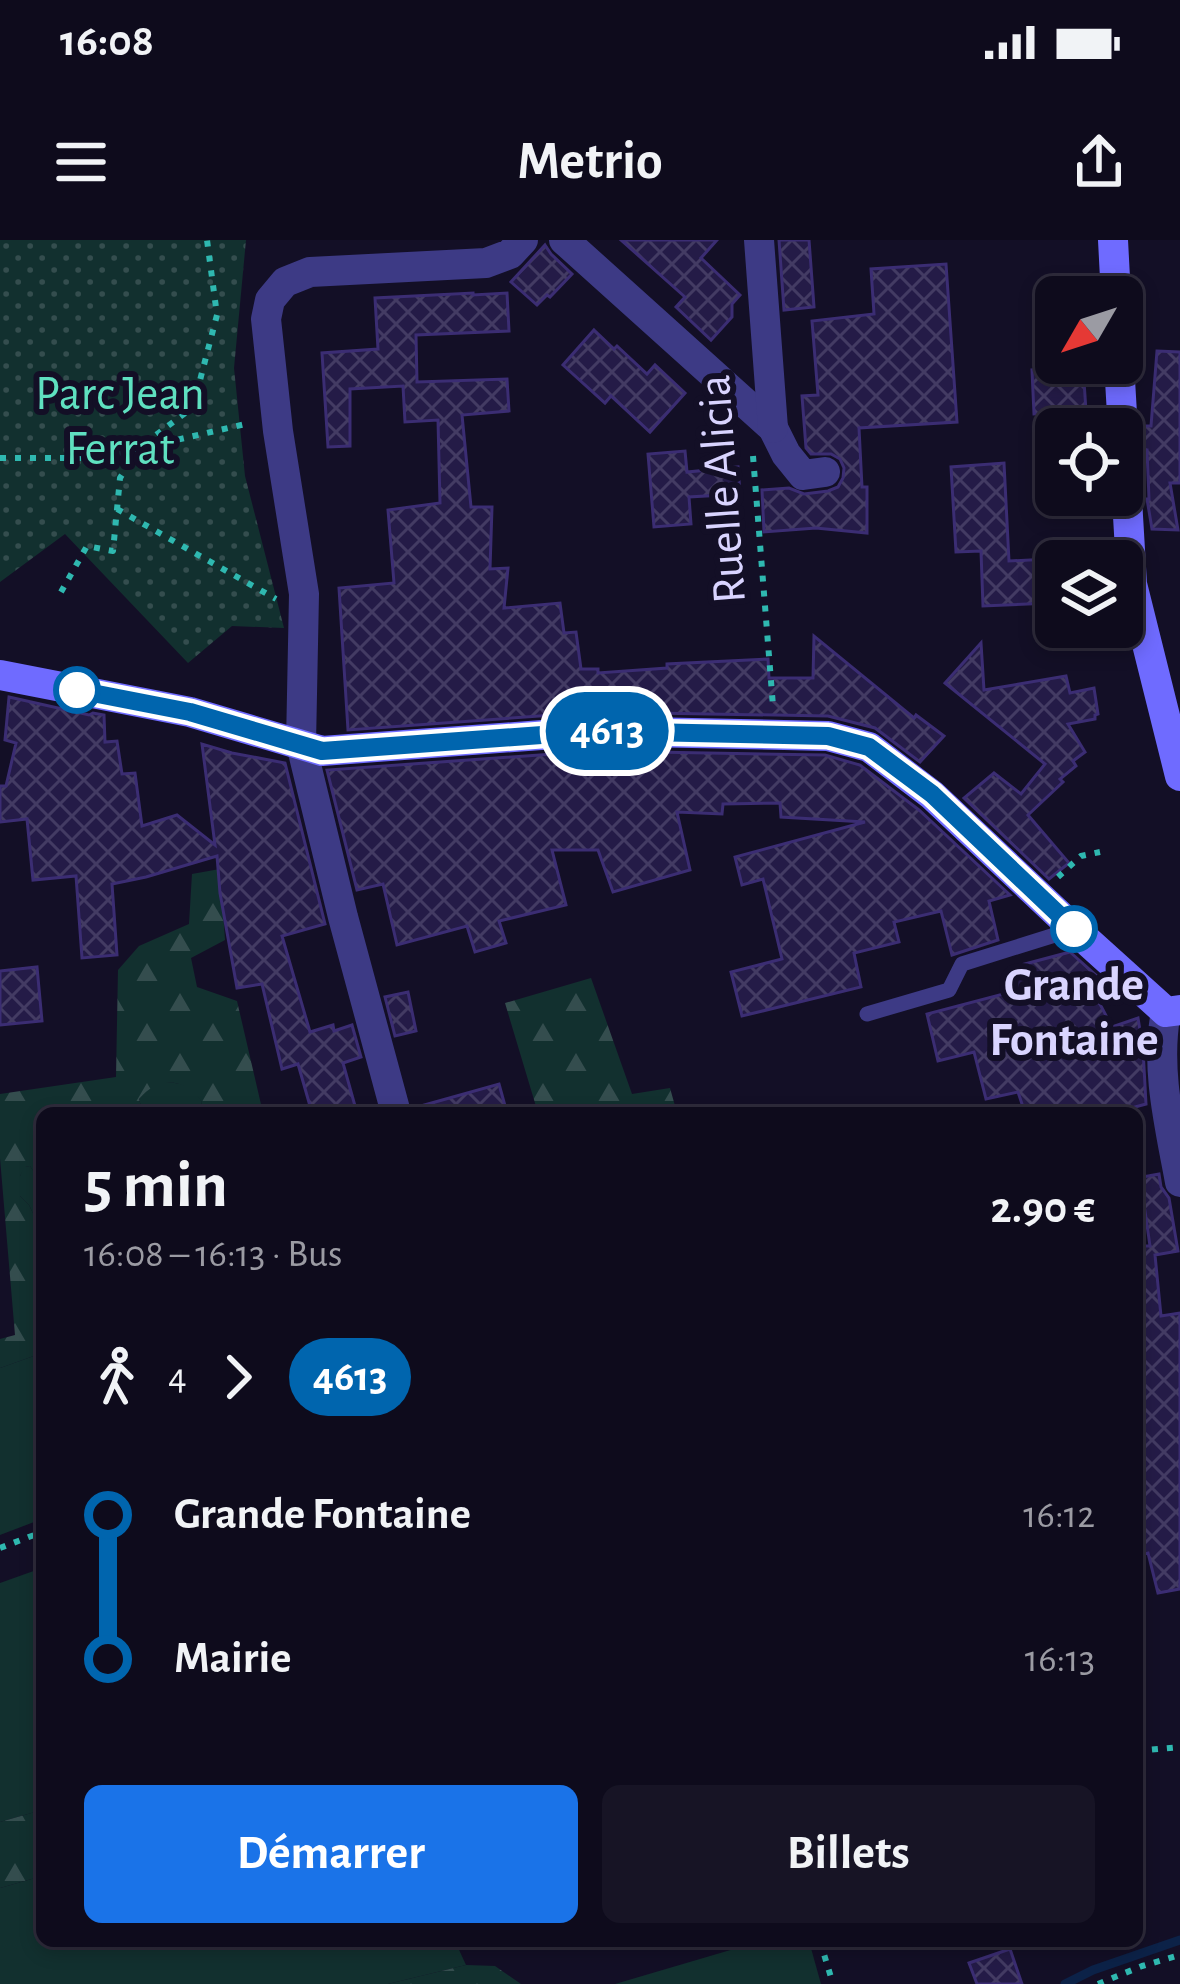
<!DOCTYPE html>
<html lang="fr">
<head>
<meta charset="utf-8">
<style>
	body { margin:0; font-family:"Alegreya Sans",sans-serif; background:#171425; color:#f1f3f6; height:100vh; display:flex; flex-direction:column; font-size:45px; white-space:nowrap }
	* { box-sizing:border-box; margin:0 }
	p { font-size:39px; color:#9b9ba3 }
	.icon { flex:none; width:66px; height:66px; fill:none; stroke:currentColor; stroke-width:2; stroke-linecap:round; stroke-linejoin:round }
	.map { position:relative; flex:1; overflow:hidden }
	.drawer { position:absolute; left:36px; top:867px; width:1107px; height:840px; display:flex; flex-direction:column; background:#0e0b1c; border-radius:18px; box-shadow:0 6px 18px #0003,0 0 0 3px #2e2b3b }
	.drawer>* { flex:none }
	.badge { padding:0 24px; border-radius:39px; font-size:42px; line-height:78px }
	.needle { width:78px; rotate:231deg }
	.fabs { position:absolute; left:1035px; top:36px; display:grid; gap:24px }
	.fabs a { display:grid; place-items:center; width:108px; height:108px; border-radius:18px; background:#0e0b1c; box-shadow:0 6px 18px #0003,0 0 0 3px #2e2b3b; font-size:60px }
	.map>.badge { position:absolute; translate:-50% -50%; box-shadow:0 0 0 6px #fff }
	.legs { display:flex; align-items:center; gap:18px; height:132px; padding:0 48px; font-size:39px }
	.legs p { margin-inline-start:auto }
	.summary { display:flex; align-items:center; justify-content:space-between; height:204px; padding:0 48px }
	h1 { font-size:66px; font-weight:700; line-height:90px }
	.cta { display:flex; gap:24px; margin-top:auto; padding:24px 48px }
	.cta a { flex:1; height:138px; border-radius:18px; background:#1a73e8; color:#fff; font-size:48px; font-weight:700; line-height:138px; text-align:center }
	.cta a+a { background:#171425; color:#f1f3f6 }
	ul { padding:0 48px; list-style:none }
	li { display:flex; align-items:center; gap:42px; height:144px; font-size:45px }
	li i { display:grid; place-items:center; width:18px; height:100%; margin:0 15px; background:currentColor }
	li i::after { content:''; width:30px; height:30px; margin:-15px; border:9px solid; border-radius:50%; background:#0e0b1c }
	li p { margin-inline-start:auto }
	li:first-child i { background:linear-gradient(#0000 50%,currentColor 0) }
	li:last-child i { background:linear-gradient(currentColor 50%,#0000 0) }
	.status { display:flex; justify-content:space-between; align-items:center; height:84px; padding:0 60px; background:#0e0b1c; direction:ltr }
	.status svg { height:33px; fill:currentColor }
	header { display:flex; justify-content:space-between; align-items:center; height:156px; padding:0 48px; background:#0e0b1c; font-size:54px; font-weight:700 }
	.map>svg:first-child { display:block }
	.green { fill:#12302f }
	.forest { fill:url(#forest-firs) }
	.park { fill:url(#park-dots) }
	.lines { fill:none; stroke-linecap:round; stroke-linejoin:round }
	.stream { stroke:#0c2248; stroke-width:9 }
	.building { fill:url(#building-cross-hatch); stroke:#3b2d73; stroke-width:3 }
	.path { stroke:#2fb8b0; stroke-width:6; stroke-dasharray:6 9; stroke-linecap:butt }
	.lane { stroke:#3d3a85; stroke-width:15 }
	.street { stroke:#3d3a85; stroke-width:30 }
	.secondary { stroke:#6f6bff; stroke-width:30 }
	.line-1-casing { stroke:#fff; stroke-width:27 }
	.line-1 { stroke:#0065ae; stroke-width:18 }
	.stop-1-dot { fill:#fff; stroke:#0065ae; stroke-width:6 }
	.labels { text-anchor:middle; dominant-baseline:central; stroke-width:12; stroke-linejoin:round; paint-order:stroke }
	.park-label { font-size:48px; fill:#5fe0c0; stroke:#130f26 }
	.street-label { font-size:48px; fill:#d9d4ff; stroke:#130f26 }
	.stop-label { font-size:48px; font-weight:bold; fill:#d9d4ff; stroke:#130f26 }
</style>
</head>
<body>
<div class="status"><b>16:08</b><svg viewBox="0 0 49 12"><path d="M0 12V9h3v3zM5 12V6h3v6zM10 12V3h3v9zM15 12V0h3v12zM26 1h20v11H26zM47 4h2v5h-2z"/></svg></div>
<header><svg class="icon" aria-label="menu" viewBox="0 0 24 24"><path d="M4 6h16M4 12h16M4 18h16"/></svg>Metrio<svg class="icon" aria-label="share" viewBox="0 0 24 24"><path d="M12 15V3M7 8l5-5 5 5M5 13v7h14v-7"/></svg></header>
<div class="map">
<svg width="1180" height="1744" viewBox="0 0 1180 1744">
	<defs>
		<pattern id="forest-firs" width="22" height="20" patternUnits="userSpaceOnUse" patternTransform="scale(3)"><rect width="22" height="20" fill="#12302f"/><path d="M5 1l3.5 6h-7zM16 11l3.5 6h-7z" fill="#344d4e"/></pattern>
		<pattern id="park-dots" width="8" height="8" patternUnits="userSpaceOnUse" patternTransform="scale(3)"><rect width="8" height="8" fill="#12302f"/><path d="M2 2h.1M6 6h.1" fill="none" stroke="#344d4e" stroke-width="1.8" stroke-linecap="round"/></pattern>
		<pattern id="building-cross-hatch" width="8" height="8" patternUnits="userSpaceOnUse" patternTransform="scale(3)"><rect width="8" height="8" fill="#241b47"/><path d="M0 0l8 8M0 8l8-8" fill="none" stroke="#433b63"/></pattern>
	</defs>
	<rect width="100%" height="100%" fill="#130f26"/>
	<g class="green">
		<path d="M162,842C181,842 192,846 202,862L198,873H143L139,859L149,846Z"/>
		<path d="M30,926L42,944V992L29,965L20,956V936L24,927Z"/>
		<path d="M42,1113V1279L0,1295V1128Z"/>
		<path d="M42,1328V1570L0,1582V1343Z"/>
		<path d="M42,1636V1701H455L466,1725L388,1744H0V1648Z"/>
		<path d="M761,1701H809L821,1744H615Z"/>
	</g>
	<g class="forest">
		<path d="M220,629L225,700L191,718L197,747L237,761L263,873H198L202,862C184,837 158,836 139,859L143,873H42V944L30,926L25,927L20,936V956L29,965L42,992V1113L0,1128V1099L15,1095L0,918V854L116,837L118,730L139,706L189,684L192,634Z"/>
		<path d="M591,738L632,854L670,848L677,873H538L505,763Z"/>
		<path d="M42,1570V1636L0,1648V1582Z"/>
		<path d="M466,1725L495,1726L521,1744H388Z"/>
	</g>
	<path class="park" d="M0,0H246L234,128L245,236L284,388L232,386L188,423L65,294L0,342Z"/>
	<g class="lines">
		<path class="stream" d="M1065,1744L1093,1730L1180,1700"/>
	</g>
	<g class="building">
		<path d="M621,0H717L701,18L740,55L732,64V77L711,100L676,67L685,57Z"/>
		<path d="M779,0H809L814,67L784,70Z"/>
		<path d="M545,5L551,14L572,34L550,57L547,55L537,65L511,42Z"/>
		<path d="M946,24L957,182L859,188L862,247H867V293L816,288L764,292L762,250L789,248L804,254L828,251L838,247L843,238L844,228L840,219L831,214H811L806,208L802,156L818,155L812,81L874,74L871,29Z"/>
		<path d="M473,53V55L507,53L509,91L416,95L417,142L507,139L509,171L462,175L471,267H492L490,329L508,328L504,368L560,363L564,393L576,392L581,429H598V433L667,428V424L768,419L769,438H813L814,396L914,478L916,475L944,496L920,522L875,488L828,476L595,472L348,490L339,348L394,343L388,270L440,263L438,180L405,182L403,146L350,149V206L328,207L322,113L378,109L375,58Z"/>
		<path d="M594,90L614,109L617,106L647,134L655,125L685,153L650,192L611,156L605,163L563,125Z"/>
		<path d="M1157,111L1180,112V243H1170L1178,290L1152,289L1147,259H1149L1147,210H1144L1142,186H1151Z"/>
		<path d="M1083,126L1086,171L1034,174L1032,130Z"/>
		<path d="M685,211L687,232L738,227L740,254L689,257L691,284L654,287L648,214Z"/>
		<path d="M1004,223L1009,321L1048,319L1050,363L983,366L981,311L956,312L951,227Z"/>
		<path d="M981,403L984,450L1066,436L1070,453L1094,448L1098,474L1095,475V479L1068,484L1085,512L1073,521L1076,526L1060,539L1063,542L1028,575L1069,623L1049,639L964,558L994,533L1021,554L1045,524L945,443Z"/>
		<path d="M9,457L89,475L93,473L104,475L105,502L117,501L122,534L135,533L142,586L177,575L215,605L202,504L232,513L285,523L325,684L282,696L310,792L333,785L334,791L352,785L361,817L343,823L357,873H312L298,824L282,829L262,744L237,748L220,653L217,616L146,637L112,644L117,715L82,718L76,636L33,640L27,579L0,582V546H6L16,503L5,500Z"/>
		<path d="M596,511L825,515L860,525L919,570L1010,655L989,661L998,700L952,715L941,671L894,682L899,702L854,713L861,747L742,776L731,732L782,719L763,639L742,645L735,617L865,582L781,577L780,563L723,564L722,574L677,572L690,630L613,652L598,610H552L566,665L499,681L506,703L475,712L467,686L397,705L383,644L357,650L327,530Z"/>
		<path d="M1070,712L1099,738L1090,745L1112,787L1138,778L1143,809L1146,864L1131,868L1132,873H1025L1018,852L986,859L974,812L938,821L927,774L1015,751L1010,728Z"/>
		<path d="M37,727L42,781L0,785V731Z"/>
		<path d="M408,752L416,791L395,796L385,757Z"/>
		<path d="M499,844L507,873H421V866Z"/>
		<path d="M1159,934L1161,947L1169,958L1178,1011L1155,1015L1161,1076L1180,1073V1349L1158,1353L1148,1313L1137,1316V1006H1150L1145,971L1137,973V938Z"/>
		<path d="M1010,1709L1022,1744H977L969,1723Z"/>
	</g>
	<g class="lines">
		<g class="path">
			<path d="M753,216L773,466"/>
			<path d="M0,218H98L250,183"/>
			<path d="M117,269L276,359"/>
			<path d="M61,352L87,306L113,311L120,238L140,207L193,167L217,75L207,0"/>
			<path d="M1058,637L1081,616L1100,612"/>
			<path d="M0,1308L42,1292"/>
			<path d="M1137,1511L1180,1507"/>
			<path d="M820,1701L833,1744"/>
			<path d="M1098,1744L1142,1726L1180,1715"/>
		</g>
		<path class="lane" d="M867,774L949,750L962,724L1074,689"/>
		<g class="street">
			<path d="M564,0L773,188L786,214L803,235L825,232"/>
			<path d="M759,0L773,188"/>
			<path d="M1166,772C1155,828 1170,887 1180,942"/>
			<path d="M396,873L343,677L301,504L304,354L278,191L266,79L270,60L285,42L310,32L486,23L510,14L523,0"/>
		</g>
		<g class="secondary">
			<path d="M1113,0L1116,57"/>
			<path d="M1119,123L1132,344L1180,536"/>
			<path d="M0,435L190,472L322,511L596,491L828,496L869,507L932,555L1074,689L1166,772L1180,770"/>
		</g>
	</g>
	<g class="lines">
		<defs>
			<path id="line-1" d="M77,450L190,472L322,511L596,491L828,496L869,507L932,554L1074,689"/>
		</defs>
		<use href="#line-1" class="line-1-casing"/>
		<use href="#line-1" class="line-1"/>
	</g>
	<g class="stop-1-dot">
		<circle cx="77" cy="450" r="21"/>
		<circle cx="1074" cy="689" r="21"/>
	</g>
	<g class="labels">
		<g class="park-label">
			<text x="120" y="155">Parc Jean<tspan x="120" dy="55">Ferrat</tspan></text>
		</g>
		<g class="street-label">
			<text transform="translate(723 249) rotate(-94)">Ruelle Alicia</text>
		</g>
		<g class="stop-label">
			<text x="1074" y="746">Grande<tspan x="1074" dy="55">Fontaine</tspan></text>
		</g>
	</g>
</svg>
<div class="fabs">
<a><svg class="needle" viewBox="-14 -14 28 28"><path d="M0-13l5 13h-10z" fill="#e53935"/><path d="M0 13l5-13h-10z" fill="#9b9ba3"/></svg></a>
<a><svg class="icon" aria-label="locate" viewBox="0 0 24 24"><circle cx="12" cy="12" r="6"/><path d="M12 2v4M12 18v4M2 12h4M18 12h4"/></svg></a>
<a><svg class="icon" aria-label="layers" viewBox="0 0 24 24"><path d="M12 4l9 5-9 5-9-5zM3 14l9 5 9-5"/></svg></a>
</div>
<b class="badge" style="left:607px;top:491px;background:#0065ae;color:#fff">4613</b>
<section class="drawer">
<div class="summary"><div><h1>5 min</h1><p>16:08 – 16:13 · Bus</p></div><b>2.90 €</b></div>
<div class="legs"><svg class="icon" aria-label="walk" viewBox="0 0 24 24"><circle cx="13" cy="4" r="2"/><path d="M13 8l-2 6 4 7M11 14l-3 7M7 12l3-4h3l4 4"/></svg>4<svg class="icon" aria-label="forward" viewBox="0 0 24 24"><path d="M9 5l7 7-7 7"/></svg><b class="badge" style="background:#0065ae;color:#fff">4613</b></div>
<ul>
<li><i style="color:#0065ae"></i><b>Grande Fontaine</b><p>16:12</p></li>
<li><i style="color:#0065ae"></i><b>Mairie</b><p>16:13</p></li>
</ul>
<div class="cta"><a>Démarrer</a><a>Billets</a></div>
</section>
</div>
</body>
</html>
